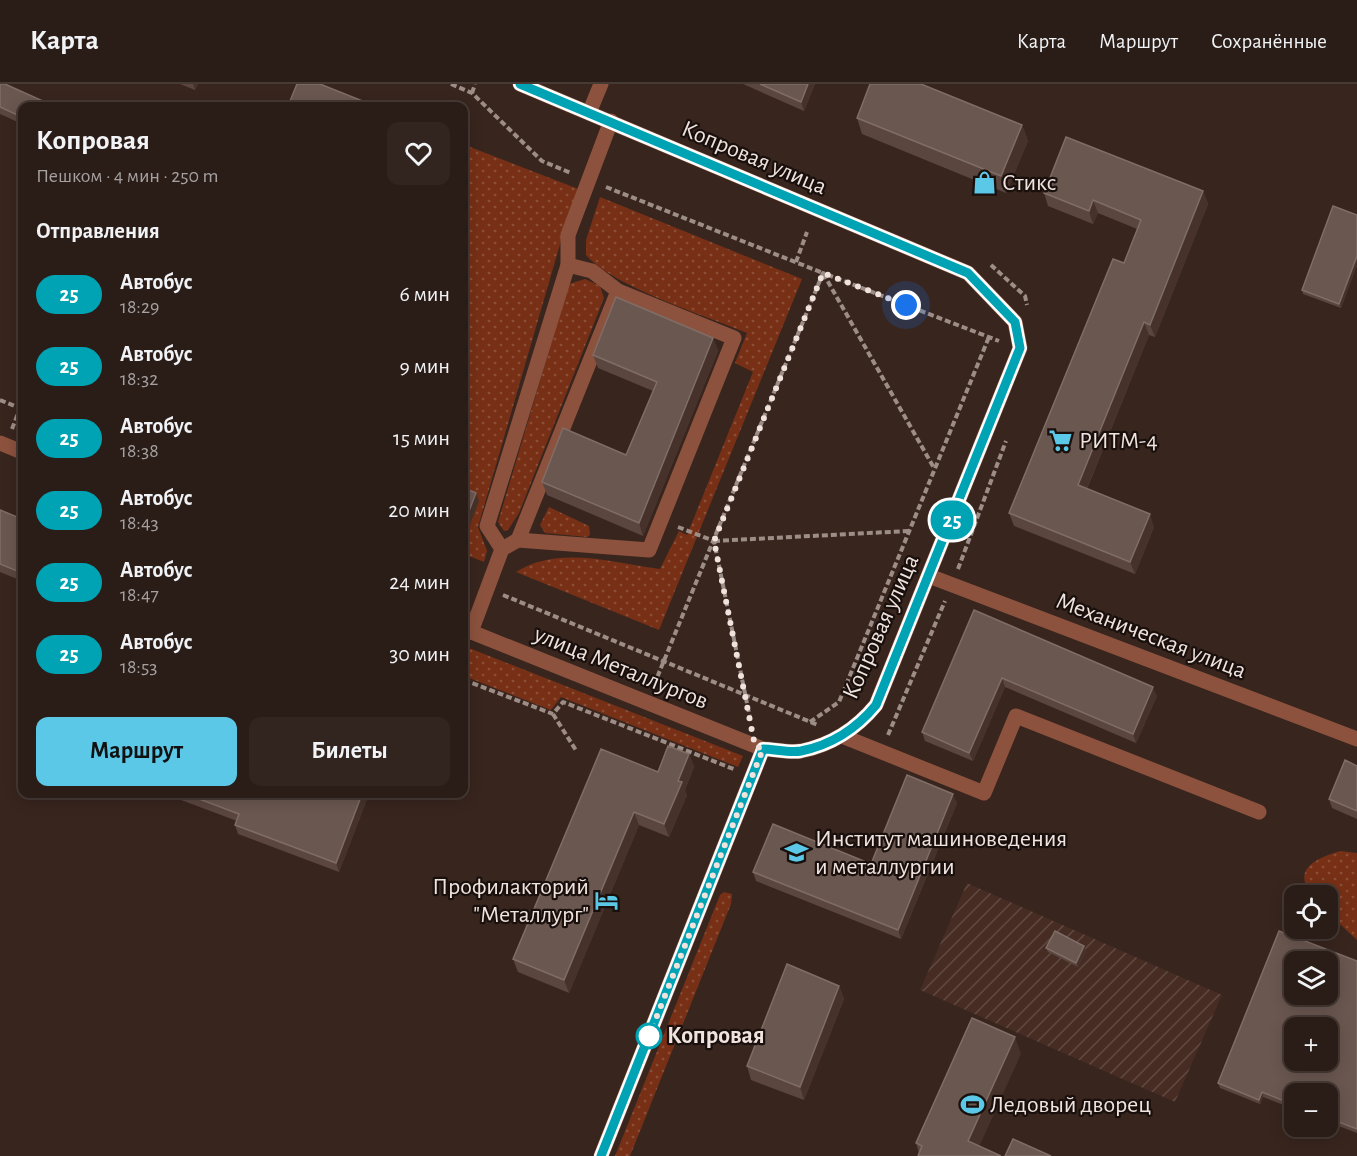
<!DOCTYPE html>
<html lang="ru">
<head>
<meta charset="utf-8">
<style>
	body { margin:0; font-family:"Alegreya Sans",sans-serif; background:#32251f; color:#f1f3f6; height:100vh; display:flex; flex-direction:column; font-size:22px; white-space:nowrap }
	* { box-sizing:border-box; margin:0 }
	p { font-size:20px; color:#a5a1a1 }
	.icon { flex:none; width:33px; height:33px; fill:none; stroke:currentColor; stroke-width:2; stroke-linecap:round; stroke-linejoin:round }
	.map { position:relative; flex:1; overflow:hidden }
	.drawer { position:absolute; left:18px; top:18px; width:450px; height:696px; display:flex; flex-direction:column; background:#2a1c16; border-radius:12px; box-shadow:0 3px 15px #0003,0 0 0 2px #463a35 }
	.drawer>* { flex:none }
	.badge { padding:0 12px; border-radius:20px; font-size:21px; line-height:39px }
	.tools { position:absolute; left:1284px; top:801px; display:grid; gap:12px }
	.tools a { display:grid; place-items:center; width:54px; height:54px; border-radius:12px; background:#2a1c16; box-shadow:0 3px 15px #0003,0 0 0 2px #463a35; font-size:30px }
	.you { position:absolute; width:30px; height:30px; margin:-15px; border:4px solid #fff; border-radius:50%; background:#1a73e8; box-shadow:0 0 0 9px #1a73e833 }
	.map>.badge { position:absolute; translate:-50% -50%; box-shadow:0 0 0 3px #fff }
	h2 { padding:0 18px; font-size:22px; line-height:54px }
	.round { display:grid; place-items:center; flex:none; width:63px; height:63px; border-radius:12px; background:#32251f }
	.overview { display:flex; align-items:center; justify-content:space-between; height:102px; padding:0 18px }
	h1 { font-size:28px; font-weight:600; line-height:45px }
	.action { display:flex; gap:12px; margin-top:auto; padding:12px 18px }
	.action a { flex:1; height:69px; border-radius:12px; background:#5bc8e7; color:#111; font-size:24px; font-weight:600; line-height:69px; text-align:center }
	.action a+a { background:#32251f; color:#f1f3f6 }
	ul { padding:0; list-style:none }
	li { display:flex; align-items:center; gap:18px; height:72px; padding:0 18px }
	li div { flex:1 }
	li b { display:block; font-size:22px }
	li em { font-style:normal }
	li .badge { min-width:66px; font-weight:700; text-align:center }
	header { display:flex; align-items:center; gap:36px; box-sizing:border-box; height:84px; padding:0 30px; background:#2a1c16; border-bottom:2px solid #463a35 }
	header strong { font-size:28px }
	nav { display:flex; gap:33px; margin-inline-start:auto; font-size:21px }
	.map>svg:first-child { display:block }
	.industrial { fill:url(#industrial-furrows) }
	.grass { fill:url(#grass-dots) }
	.lines { fill:none; stroke-linecap:round; stroke-linejoin:round }
	.path { stroke:#9d8d87; stroke-width:4; stroke-dasharray:6 3; stroke-linecap:butt }
	.minor { stroke:#8c523e; stroke-width:15 }
	.wall { fill:#5a463f }
	.shaded-wall { fill:#46322b }
	.building { fill:#6a5750; stroke:#7f6d66; stroke-width:1.5; fill-rule:evenodd }
	.line-casing { stroke:#fff; stroke-width:14 }
	.line { stroke:#00a3b4; stroke-width:9 }
	.walk { stroke:#f0e3de; stroke-width:6; stroke-dasharray:0 10.8 }
	.stop-dot { fill:#fff; stroke:#00a3b4; stroke-width:3 }
	.labels { text-anchor:middle; dominant-baseline:central; stroke-width:4.5; stroke-linejoin:round; paint-order:stroke }
	.street-label { font-size:24px; fill:#f0e3de; stroke:#19100d }
	.poi-label { font-size:24px; fill:#f0e3de; stroke:#19100d; text-anchor:start }
	.stop-label { font-size:24px; font-weight:bold; fill:#f0e3de; stroke:#19100d; text-anchor:start }
</style>
</head>
<body>
<header>
<strong>Карта</strong>
<nav><a>Карта</a><a>Маршрут</a><a>Сохранённые</a></nav>
</header>
<div class="map">
<svg width="1357" height="1072" viewBox="0 0 1357 1072">
	<defs>
		<pattern id="industrial-furrows" width="10" height="10" patternUnits="userSpaceOnUse" patternTransform="scale(1.5)"><rect width="10" height="10" fill="#462c23"/><path d="M-1 1l2-2M0 10L10 0M9 11l2-2" fill="none" stroke="#614a42"/></pattern>
		<pattern id="grass-dots" width="8" height="8" patternUnits="userSpaceOnUse" patternTransform="scale(1.5)"><rect width="8" height="8" fill="#773016"/><path d="M2 2h.1M6 6h.1" fill="none" stroke="#8b4e37" stroke-width="1.8" stroke-linecap="round"/></pattern>
	</defs>
	<rect width="100%" height="100%" fill="#38251e"/>
	<path class="industrial" d="M967,799L1222,911L1175,1018L920,906Z"/>
	<g class="grass">
		<path d="M465,61L581,106L563,150L478,443L487,467L484,478L464,470Z"/>
		<path d="M600,113L802,195L659,546L516,488C559,461 613,479 660,485L679,447L687,451L753,288L735,279L747,249C704,231 614,203 586,171V156Z"/>
		<path d="M585,195L600,202L604,214L519,429L508,446L504,447L498,438L569,200Z"/>
		<path d="M549,423L589,442L590,451L587,453L545,449L540,441Z"/>
		<path d="M464,562L743,672L738,683L561,613L551,626L464,592Z"/>
		<path d="M1340,767L1357,769V856L1328,829V812L1312,811C1291,784 1318,774 1340,767Z"/>
		<path d="M724,808L732,810L731,820L630,1072H615L720,811Z"/>
	</g>
	<g class="lines">
		<g class="path">
			<path d="M451,0L472,9L542,77L571,89"/>
			<path d="M472,9L475,0"/>
			<path d="M606,103L823,189L934,384"/>
			<path d="M796,178L807,148"/>
			<path d="M991,181L1025,212L1027,221"/>
			<path d="M0,316L22,325"/>
			<path d="M12,345L20,324"/>
			<path d="M678,443L714,457L751,639"/>
			<path d="M714,457L908,447"/>
			<path d="M958,485L1006,357"/>
			<path d="M503,511L818,641"/>
			<path d="M464,596L553,630L563,618L736,686"/>
			<path d="M654,601L823,189L999,257"/>
			<path d="M553,630L577,668"/>
			<path d="M810,638L839,618L989,253"/>
			<path d="M888,651L945,517"/>
		</g>
		<g class="minor">
			<path d="M520,0L968,189L1015,238L1020,264L876,621C857,644 831,661 801,667C789,669 774,665 763,665L601,1072"/>
			<path d="M589,29L601,0"/>
			<path d="M0,359L22,368"/>
			<path d="M518,456L618,207"/>
			<path d="M502,465L518,456L649,466L734,254L618,207L592,187L568,181"/>
			<path d="M929,492L1357,655"/>
			<path d="M464,545L763,665"/>
			<path d="M471,548L502,465L487,442L568,181V151L611,37"/>
			<path d="M842,652L984,709L1016,632L1259,728"/>
		</g>
	</g>
	<g class="wall">
		<path d="M0,0L22,22V40L0,30Z"/>
		<path d="M180,0H198L195,6Z"/>
		<path d="M743,0H815L804,27Z"/>
		<path d="M857,34L1022,41L1028,57L1006,109L862,50Z"/>
		<path d="M1203,107L1208,120L1155,253L1149,251L1087,405L1154,443L1135,490L1014,442L1009,429L1124,179L1137,145L1098,129L1093,140L1048,122L1044,109Z"/>
		<path d="M1357,131V181L1341,224L1303,210L1302,206Z"/>
		<path d="M713,254L718,267L643,452L547,411L542,398L626,371L653,307L598,284L593,271Z"/>
		<path d="M0,426L22,435V497L0,488Z"/>
		<path d="M974,526L1157,612L1136,659L1005,603L973,677L925,657L922,648Z"/>
		<path d="M689,670L694,683L685,706L687,711L669,753L639,741L569,909L518,888L513,875L658,688Z"/>
		<path d="M1357,682V735L1332,724L1329,715Z"/>
		<path d="M165,710H369L339,788L238,750L235,741L237,737Z"/>
		<path d="M957,719L901,855L756,797L753,788L871,780Z"/>
		<path d="M1046,864L1086,867L1078,883L1048,868Z"/>
		<path d="M1357,877V1049L1328,1038V1010H1294V1025L1263,1013L1260,1020L1220,1004L1218,999Z"/>
		<path d="M839,902L844,915L804,1016L751,996L747,982Z"/>
		<path d="M1021,970L919,1069L916,1059Z"/>
	</g>
	<g class="shaded-wall">
		<path d="M193,0H198L195,6Z"/>
		<path d="M808,0H815L804,27L801,18Z"/>
		<path d="M1022,41L1028,57L1006,109L1001,92Z"/>
		<path d="M1203,107L1208,120L1155,253L1150,241Z"/>
		<path d="M1093,116L1098,129L1093,140L1089,127Z"/>
		<path d="M1357,172V181L1341,224L1339,220Z"/>
		<path d="M1144,238L1149,251L1083,414L1078,401Z"/>
		<path d="M713,254L718,267L643,452L639,439Z"/>
		<path d="M476,409L479,417L465,454L464,450V440Z"/>
		<path d="M1150,430L1154,443L1135,490L1130,478Z"/>
		<path d="M1002,594L1005,603L973,677L969,669Z"/>
		<path d="M1153,603L1157,612L1136,659L1133,650Z"/>
		<path d="M689,670L694,683L685,706L687,711L669,753L664,740L678,697Z"/>
		<path d="M362,710H369L339,788L336,779Z"/>
		<path d="M953,710L957,719L901,855L898,846Z"/>
		<path d="M634,728L639,741L569,909L564,896Z"/>
		<path d="M1084,862L1086,867L1078,883L1076,879Z"/>
		<path d="M839,902L844,915L804,1016L800,1003Z"/>
		<path d="M1015,953L1021,970L975,1072L968,1057Z"/>
		<path d="M1262,1008L1263,1013L1260,1020L1259,1016Z"/>
	</g>
	<g class="building">
		<path d="M0,0H5L43,17L40,22H22V33L0,23Z"/>
		<path d="M297,0H320L375,22H288Z"/>
		<path d="M760,0H808L801,18Z"/>
		<path d="M870,0H921L1022,41L1001,92L857,34Z"/>
		<path d="M1066,53L1203,107L1150,241L1144,238L1078,401L1150,430L1130,478L1009,429L1113,175L1124,179L1141,136L1093,116L1089,127L1044,109Z"/>
		<path d="M1333,122L1357,131V172L1339,220L1302,206Z"/>
		<path d="M616,213L713,254L639,439L542,398L563,344L626,371L657,298L593,271Z"/>
		<path d="M464,404L476,409L464,440Z"/>
		<path d="M0,426L22,435V489L0,480Z"/>
		<path d="M974,526L1153,603L1133,650L1002,594L969,669L922,648Z"/>
		<path d="M668,662L689,670L678,697L682,698L664,740L634,728L564,896L513,875L601,665L658,688Z"/>
		<path d="M1345,676L1357,682V727L1329,715Z"/>
		<path d="M907,691L953,710L898,846L753,788L773,740L871,780Z"/>
		<path d="M186,710H362L336,779L235,741L239,730Z"/>
		<path d="M1055,847L1084,862L1076,879L1046,864Z"/>
		<path d="M1279,847L1357,877V1045L1328,1034V1010H1294V1021L1262,1008L1259,1016L1218,999ZM1294,878H1328V910H1294ZM1294,944H1328V976H1294Z"/>
		<path d="M787,880L839,902L800,1003L747,982Z"/>
		<path d="M972,934L1015,953L968,1057L1001,1072H918L922,1062L916,1059Z"/>
		<path d="M1013,1055L1051,1072H1005Z"/>
	</g>
	<g class="lines">
		<defs>
			<path id="line" d="M520,0L968,189L1015,238L1020,264L876,621C857,644 831,661 801,667C789,669 774,665 763,665L601,1072"/>
		</defs>
		<use href="#line" class="line-casing"/>
		<use href="#line" class="line"/>
		<path class="walk" d="M649,952L763,665L755,662L714,457L823,189L906,221"/>
	</g>
	<defs>
		<symbol id="shop-bare" viewBox="-9 -9 18 18"><path d="M-5-2.5h2.3a2.7 3.5 0 0 1 5.4 0H5L5.5 6h-11ZM-1.5-2.5h3a1.5 2.3 0 0 0-3 0Z" fill="#5bc8e7" stroke="#19100d" stroke-width="2.5" paint-order="stroke"/></symbol>
		<symbol id="supermarket-bare" viewBox="-9 -9 18 18"><path d="M-6-5.5h2.5l.6 2H6L4.5 2H-2.5L-4.4-4H-6ZM-1.5 3.2a1.3 1.3 0 1 0 .1 0ZM3 3.2a1.3 1.3 0 1 0 .1 0Z" fill="#5bc8e7" stroke="#19100d" stroke-width="2.5" paint-order="stroke"/></symbol>
		<symbol id="university-bare" viewBox="-9 -9 18 18"><path d="M0-5L7-2L0 1L-7-2ZM-4 1L0 2.5L4 1V4Q0 6-4 4Z" fill="#5bc8e7" stroke="#19100d" stroke-width="2.5" paint-order="stroke"/></symbol>
		<symbol id="hotel-bare" viewBox="-9 -9 18 18"><path d="M-6-4.5h1.5V1H6V5H4.5V3h-9V5H-6ZM-4 0a1.8 1.8 0 1 1 3.6 0ZM.5 0V-2.5h3Q6-2.5 6 0Z" fill="#5bc8e7" stroke="#19100d" stroke-width="2.5" paint-order="stroke"/></symbol>
		<symbol id="stadium-bare" viewBox="-9 -9 18 18"><path d="M0-5a6.5 5 0 1 0 0 10a6.5 5 0 1 0 0-10ZM-3.5-1.8h7v3.6h-7Z" fill="#5bc8e7" stroke="#19100d" stroke-width="2.5" paint-order="stroke"/></symbol>
	</defs>
	<g fill-rule="evenodd">
		<use href="#shop-bare" x="968" y="82" width="33" height="33"/>
		<use href="#supermarket-bare" x="1044" y="340" width="33" height="33"/>
		<use href="#university-bare" x="780" y="752" width="33" height="33"/>
		<use href="#hotel-bare" x="590" y="800" width="33" height="33"/>
		<use href="#stadium-bare" x="956" y="1004" width="33" height="33"/>
	</g>
	<circle class="stop-dot" cx="649" cy="952" r="12"/>
	<g class="labels">
		<g class="street-label">
			<text transform="translate(754 74) rotate(23)">Копровая улица</text>
			<text transform="translate(881 543) rotate(-66)">Копровая улица</text>
			<text transform="translate(1151 552) rotate(21)">Механическая улица</text>
			<text transform="translate(621 584) rotate(22)">улица Металлургов</text>
		</g>
		<g class="poi-label">
			<text x="1002" y="99">Стикс</text>
			<text x="1079" y="357">РИТМ-4</text>
			<text x="815" y="755">Институт машиноведения<tspan x="815" dy="28">и металлургии</tspan></text>
			<text x="589" y="803" text-anchor="end">Профилакторий<tspan x="589" dy="28">"Металлург"</tspan></text>
			<text x="990" y="1021">Ледовый дворец</text>
		</g>
		<g class="stop-label">
			<text x="667" y="952">Копровая</text>
		</g>
	</g>
</svg>
<div class="tools">
<a><svg class="icon" aria-label="locate" viewBox="0 0 24 24"><circle cx="12" cy="12" r="6"/><path d="M12 2v4M12 18v4M2 12h4M18 12h4"/></svg></a>
<a><svg class="icon" aria-label="layers" viewBox="0 0 24 24"><path d="M12 4l9 5-9 5-9-5zM3 14l9 5 9-5"/></svg></a>
<a>+</a>
<a>−</a>
</div>
<div class="you" style="left:906px;top:221px"></div>
<b class="badge" style="left:952px;top:436px;background:#00a3b4;color:#fff">25</b>
<section class="drawer">
<div class="overview"><div><h1>Копровая</h1><p>Пешком · 4 мин · 250 m</p></div><a class="round"><svg class="icon" aria-label="heart" viewBox="0 0 24 24"><path d="M12 20l-8-8c-3-5 5-10 8-4 3-6 11-1 8 4z"/></svg></a></div>
<h2>Отправления</h2>
<ul>
<li><span class="badge" style="background:#00a3b4;color:#fff">25</span><div><b>Автобус</b><p>18:29</p></div><em>6 мин</em></li>
<li><span class="badge" style="background:#00a3b4;color:#fff">25</span><div><b>Автобус</b><p>18:32</p></div><em>9 мин</em></li>
<li><span class="badge" style="background:#00a3b4;color:#fff">25</span><div><b>Автобус</b><p>18:38</p></div><em>15 мин</em></li>
<li><span class="badge" style="background:#00a3b4;color:#fff">25</span><div><b>Автобус</b><p>18:43</p></div><em>20 мин</em></li>
<li><span class="badge" style="background:#00a3b4;color:#fff">25</span><div><b>Автобус</b><p>18:47</p></div><em>24 мин</em></li>
<li><span class="badge" style="background:#00a3b4;color:#fff">25</span><div><b>Автобус</b><p>18:53</p></div><em>30 мин</em></li>
</ul>
<div class="action"><a>Маршрут</a><a>Билеты</a></div>
</section>
</div>
</body>
</html>
